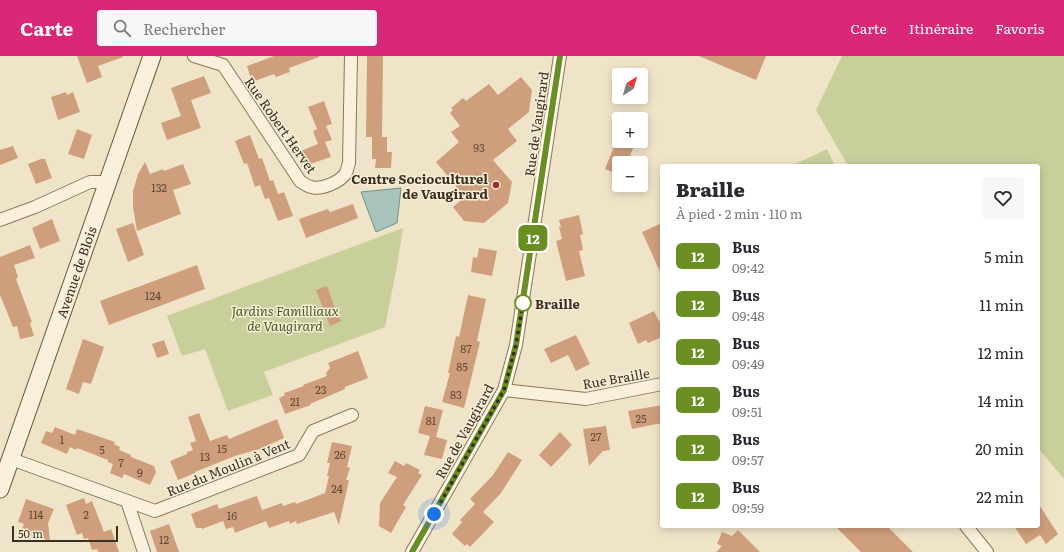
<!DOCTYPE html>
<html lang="fr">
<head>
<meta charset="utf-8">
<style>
	body { margin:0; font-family:Literata,serif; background:#f7f7f7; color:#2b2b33; height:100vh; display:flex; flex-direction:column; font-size:15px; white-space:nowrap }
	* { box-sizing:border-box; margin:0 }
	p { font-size:13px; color:#7c7c81 }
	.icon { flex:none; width:22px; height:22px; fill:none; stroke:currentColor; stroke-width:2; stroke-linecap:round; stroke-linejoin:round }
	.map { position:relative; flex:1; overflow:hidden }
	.side { position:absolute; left:660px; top:108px; width:380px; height:364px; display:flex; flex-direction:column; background:#fff; border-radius:4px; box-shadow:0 2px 10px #0003 }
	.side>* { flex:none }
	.badge { padding:0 8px; border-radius:6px; font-size:14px; line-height:26px }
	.needle { width:26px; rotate:37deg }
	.tools { position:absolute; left:612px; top:12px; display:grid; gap:8px }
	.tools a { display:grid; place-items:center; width:36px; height:36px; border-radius:4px; background:#fff; box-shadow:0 2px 10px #0003; font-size:20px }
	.scale { position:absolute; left:12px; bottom:10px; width:106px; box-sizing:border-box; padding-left:4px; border:2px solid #3d2e20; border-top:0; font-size:11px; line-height:14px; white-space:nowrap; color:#3d2e20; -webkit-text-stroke:3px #f7eed8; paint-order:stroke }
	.you { position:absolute; width:20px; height:20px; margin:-10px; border:3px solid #fff; border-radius:50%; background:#1a73e8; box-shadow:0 0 0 6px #1a73e833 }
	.map>.badge { position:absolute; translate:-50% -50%; box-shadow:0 0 0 2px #fff }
	.round { display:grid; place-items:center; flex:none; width:42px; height:42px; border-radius:4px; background:#f7f7f7 }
	.headline { display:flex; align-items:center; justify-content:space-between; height:68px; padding:0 16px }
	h1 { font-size:19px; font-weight:800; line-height:30px }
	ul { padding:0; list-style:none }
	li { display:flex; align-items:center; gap:12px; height:48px; padding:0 16px }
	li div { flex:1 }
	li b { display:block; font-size:15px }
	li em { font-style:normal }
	li .badge { min-width:44px; font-weight:700; text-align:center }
	header { display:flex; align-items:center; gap:24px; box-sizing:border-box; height:56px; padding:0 20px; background:#db2777; color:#fff }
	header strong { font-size:19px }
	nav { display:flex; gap:22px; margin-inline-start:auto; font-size:14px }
	.search { width:280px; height:36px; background:#f7f7f7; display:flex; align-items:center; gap:10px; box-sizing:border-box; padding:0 14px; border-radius:4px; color:#7c7c81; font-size:15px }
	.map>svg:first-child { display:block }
	.green { fill:#c9cf9b }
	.water { fill:#a9c4bc; stroke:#6f938a }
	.building { fill:#cf9f7d }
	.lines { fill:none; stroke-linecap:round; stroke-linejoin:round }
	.minor-casing { stroke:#8d765c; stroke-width:14 }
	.secondary-casing { stroke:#6f573f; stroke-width:19 }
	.minor { stroke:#faf1dc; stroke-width:12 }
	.secondary { stroke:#faf1dc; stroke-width:17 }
	.line-casing { stroke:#fff; stroke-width:9 }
	.line { stroke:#6b8e23; stroke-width:6 }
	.walk { stroke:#3d2e20; stroke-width:4; stroke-dasharray:0 7.2 }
	.poi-dot { fill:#9e2a2b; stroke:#f7eed8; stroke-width:1.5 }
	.stop-dot { fill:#fff; stroke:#6b8e23; stroke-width:2 }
	.labels { text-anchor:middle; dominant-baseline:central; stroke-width:3; stroke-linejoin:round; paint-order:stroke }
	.number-label { font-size:11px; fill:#624a37 }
	.street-label { font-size:13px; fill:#3d2e20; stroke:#f7eed8 }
	.poi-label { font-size:13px; font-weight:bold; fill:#3d2e20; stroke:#f7eed8; text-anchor:end }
	.stop-label { font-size:13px; font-weight:bold; fill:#3d2e20; stroke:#f7eed8; text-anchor:start }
	.park-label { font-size:13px; font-style:italic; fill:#4d5a26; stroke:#f7eed8 }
</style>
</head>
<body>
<header>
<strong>Carte</strong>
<div class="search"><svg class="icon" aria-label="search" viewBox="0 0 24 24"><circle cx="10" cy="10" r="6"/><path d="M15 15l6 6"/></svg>Rechercher</div>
<nav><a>Carte</a><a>Itinéraire</a><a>Favoris</a></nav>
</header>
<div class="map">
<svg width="1064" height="496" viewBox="0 0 1064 496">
	<rect width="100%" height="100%" fill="#f0e4c8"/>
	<g class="green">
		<path d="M842,0H1064V423L1038,392V110H848L816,54Z"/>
		<path d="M827,93L835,110H791Z"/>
		<path d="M403,172L397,210L385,271L264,316L273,339L228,355L205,293L182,300L167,260Z"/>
	</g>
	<path class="water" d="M401,132L397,167L376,176L361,136Z"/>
	<g class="building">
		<path d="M77,0H122L123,1L98,10L102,21L87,27Z"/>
		<path d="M274,0H319V1L289,12L290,16L276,21L274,18L252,26L247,10Z"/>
		<path d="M367,0H383L382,81H387V96H392L391,112H375L376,103H372V81H366Z"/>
		<path d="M699,0H766L756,24Z"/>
		<path d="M204,20L211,37L191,44L201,72L167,84L161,67L181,60L171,32Z"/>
		<path d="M521,21L532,34L529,56L508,73L517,85L493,104L512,126L508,147L484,167L464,165L453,151L465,141L436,106L459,86L451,76L460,70L450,57L453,54L451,52L463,42L466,45L489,28L498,39Z"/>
		<path d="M66,36L67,39L73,36L80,56L58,64L51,41Z"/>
		<path d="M324,45L332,68L326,70L332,84L325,86L331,101L307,109L301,95L318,88L313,75L317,73L308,51Z"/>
		<path d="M77,73L92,79L84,103L68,98Z"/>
		<path d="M619,78V85H636L627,107H619V119L605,113Z"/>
		<path d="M250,79L259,103L262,102L270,125L273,124L278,138L284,136L293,160L278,165L269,142L272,141L265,143L260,129L255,131L247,107L244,108L235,85Z"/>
		<path d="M13,90L18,102L0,109V94Z"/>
		<path d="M41,103H45L52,122L36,128L28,108Z"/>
		<path d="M145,106L150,118L163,113L164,115L183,108L191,128L173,134L181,158L137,175L133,151V135L138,118Z"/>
		<path d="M353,148L358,162L306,182L299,163L328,153L330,156Z"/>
		<path d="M579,159L583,178L580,179L583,194L579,195L585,220L566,225L556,185L562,183L559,171H561L559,164Z"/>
		<path d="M52,163L60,185L40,193L32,172Z"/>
		<path d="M133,167L144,199L128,206L116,173Z"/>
		<path d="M662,167V220L642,176Z"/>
		<path d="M30,189L35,202L14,209L18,221L16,223L32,266L30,267L34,280L20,283L17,270L13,271L0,239V201Z"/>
		<path d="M479,192L497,195L492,220L471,216L473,201L477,202Z"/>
		<path d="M197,209L205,233L109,269L100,245Z"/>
		<path d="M327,230L335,253H336L341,265L330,270L316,234Z"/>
		<path d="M468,239L486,243L477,285L480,286L464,352L442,346L450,317H448L456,280L459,281Z"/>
		<path d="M654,255L662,271V281L648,287L646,284L638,288L629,267Z"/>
		<path d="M576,279L590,308L576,315L568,299L551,307L544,293Z"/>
		<path d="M83,283L104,291L91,328L83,326L79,338L66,333Z"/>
		<path d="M164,284L169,298L157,302L152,288Z"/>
		<path d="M358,295L368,322L345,331V333L310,348L311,349L285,358L279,342L285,339L284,337L304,330L303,329L327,320L326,317L330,312L328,307Z"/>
		<path d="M662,349V367L632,373L628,355Z"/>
		<path d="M425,350L443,354L436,381L447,384L442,403L424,399L430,380L418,377Z"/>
		<path d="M199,357L210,385L227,379L229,383L277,363L284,382L260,393L235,400L195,416V417L178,424L170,405L187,398V396L193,394L190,387L196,385L188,361Z"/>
		<path d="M606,370L610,394L603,395L589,410L583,373Z"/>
		<path d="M55,371L75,379L77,373L115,386L114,388L120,391L119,394L131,399V401L154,410L156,416L150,429L124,418L122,422L110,417L113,408L108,406V404L90,397L77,392L76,394L70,391L67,398L41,387L46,375L52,377Z"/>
		<path d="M560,376L572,389L551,411L539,399Z"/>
		<path d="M332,386L352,390L347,411L350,412L346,424H349L339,469L334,456L297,468L296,465L290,468L289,465L269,472L266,465L235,477L233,471L226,473L223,465L202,473V472H196L191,458L217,448L219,453L257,440L262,454L282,447L283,450L295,446L296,448L325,437L329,420H327L330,407H327Z"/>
		<path d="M508,396L522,404L501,437L483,456L494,466L470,491L467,488L465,490L452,478L462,466L460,464L475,448L470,443L493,419Z"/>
		<path d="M395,405L404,410L406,407L420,414L418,417L422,419L403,449L406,451L391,477L379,470L380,447L397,421L388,417Z"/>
		<path d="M84,442L86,448L92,445L104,476L111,473L119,496H98L97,493L92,494L88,482L84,483L82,477L77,479L66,449Z"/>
		<path d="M26,443L54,453L48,467L50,485L21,475L24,468L18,466Z"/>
		<path d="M1038,447L1058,478L1046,488L1040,479L1026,488L1014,470H1038Z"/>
		<path d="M169,468L179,496H157L150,475Z"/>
		<path d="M835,470H887L913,496H861Z"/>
		<path d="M738,474L760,496H716L722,490L717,488L722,476L732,480Z"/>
	</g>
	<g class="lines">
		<defs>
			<g id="minor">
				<path d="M194,0L223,9L300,125C304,128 307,130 311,131C322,134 340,126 346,117C347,114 348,110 349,107L351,0"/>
				<path d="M0,164L35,151L90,126H107"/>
				<path d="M504,334L586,343L662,328"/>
				<path d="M11,403L155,455L299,399L313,375L352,359"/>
				<path d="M127,445L144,496"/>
				<path d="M966,470L987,496"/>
				<path d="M412,496L504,334L516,289L560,0"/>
			</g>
			<path id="secondary" d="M0,433L152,0"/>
		</defs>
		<use href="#minor" class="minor-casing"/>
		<use href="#secondary" class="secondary-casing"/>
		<use href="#minor" class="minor"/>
		<use href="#secondary" class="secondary"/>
	</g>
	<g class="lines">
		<defs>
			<path id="line" d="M412,496L504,334L516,289L560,0"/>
		</defs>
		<use href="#line" class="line-casing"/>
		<use href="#line" class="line"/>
		<path class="walk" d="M434,458L504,334L516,289L523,246V247"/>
	</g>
	<circle class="poi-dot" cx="496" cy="129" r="4"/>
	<circle class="stop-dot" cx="523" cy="247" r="8"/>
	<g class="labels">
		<g class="number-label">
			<text x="479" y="91">93</text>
			<text x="159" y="131">132</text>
			<text x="153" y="239">124</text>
			<text x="466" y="292">87</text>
			<text x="462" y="310">85</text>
			<text x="321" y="333">23</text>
			<text x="456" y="338">83</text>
			<text x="295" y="345">21</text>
			<text x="641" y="362">25</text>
			<text x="431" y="364">81</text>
			<text x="596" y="380">27</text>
			<text x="62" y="383">1</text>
			<text x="222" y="392">15</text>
			<text x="102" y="393">5</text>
			<text x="340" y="398">26</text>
			<text x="205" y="400">13</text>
			<text x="121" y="406">7</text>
			<text x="140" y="416">9</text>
			<text x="337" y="432">24</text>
			<text x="36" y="458">114</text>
			<text x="86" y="458">2</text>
			<text x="232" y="459">16</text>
			<text x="164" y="483">12</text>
		</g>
		<g class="street-label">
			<text transform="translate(536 68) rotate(-82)">Rue de Vaugirard</text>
			<text transform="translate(281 69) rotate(55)">Rue Robert Hervet</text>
			<text transform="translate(76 216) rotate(-71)">Avenue de Blois</text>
			<text transform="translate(616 322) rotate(-10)">Rue Braille</text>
			<text transform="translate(464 375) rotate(-61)">Rue de Vaugirard</text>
			<text transform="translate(228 411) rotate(-22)">Rue du Moulin à Vent</text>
		</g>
		<g class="poi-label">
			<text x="488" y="122">Centre Socioculturel<tspan x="488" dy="15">de Vaugirard</tspan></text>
		</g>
		<g class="stop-label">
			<text x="535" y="247">Braille</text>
		</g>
		<g class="park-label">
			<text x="285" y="254">Jardins Familliaux<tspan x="285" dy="15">de Vaugirard</tspan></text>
		</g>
	</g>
</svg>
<div class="tools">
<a><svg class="needle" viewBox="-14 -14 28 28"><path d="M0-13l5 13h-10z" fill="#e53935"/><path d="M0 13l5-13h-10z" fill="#7c7c81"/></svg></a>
<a>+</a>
<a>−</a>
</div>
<div class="scale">50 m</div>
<div class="you" style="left:434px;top:458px"></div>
<b class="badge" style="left:533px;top:182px;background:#6b8e23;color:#fff">12</b>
<section class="side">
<div class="headline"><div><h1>Braille</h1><p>À pied · 2 min · 110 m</p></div><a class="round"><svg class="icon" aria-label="heart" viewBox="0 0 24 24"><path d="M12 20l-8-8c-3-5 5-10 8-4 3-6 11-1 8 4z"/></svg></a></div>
<ul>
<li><span class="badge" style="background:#6b8e23;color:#fff">12</span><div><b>Bus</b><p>09:42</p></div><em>5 min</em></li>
<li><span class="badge" style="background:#6b8e23;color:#fff">12</span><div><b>Bus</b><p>09:48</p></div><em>11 min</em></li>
<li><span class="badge" style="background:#6b8e23;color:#fff">12</span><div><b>Bus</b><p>09:49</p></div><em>12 min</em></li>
<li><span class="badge" style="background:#6b8e23;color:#fff">12</span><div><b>Bus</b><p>09:51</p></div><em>14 min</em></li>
<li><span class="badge" style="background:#6b8e23;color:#fff">12</span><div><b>Bus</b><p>09:57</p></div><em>20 min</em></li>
<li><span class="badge" style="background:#6b8e23;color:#fff">12</span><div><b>Bus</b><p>09:59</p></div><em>22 min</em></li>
</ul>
</section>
</div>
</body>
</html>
